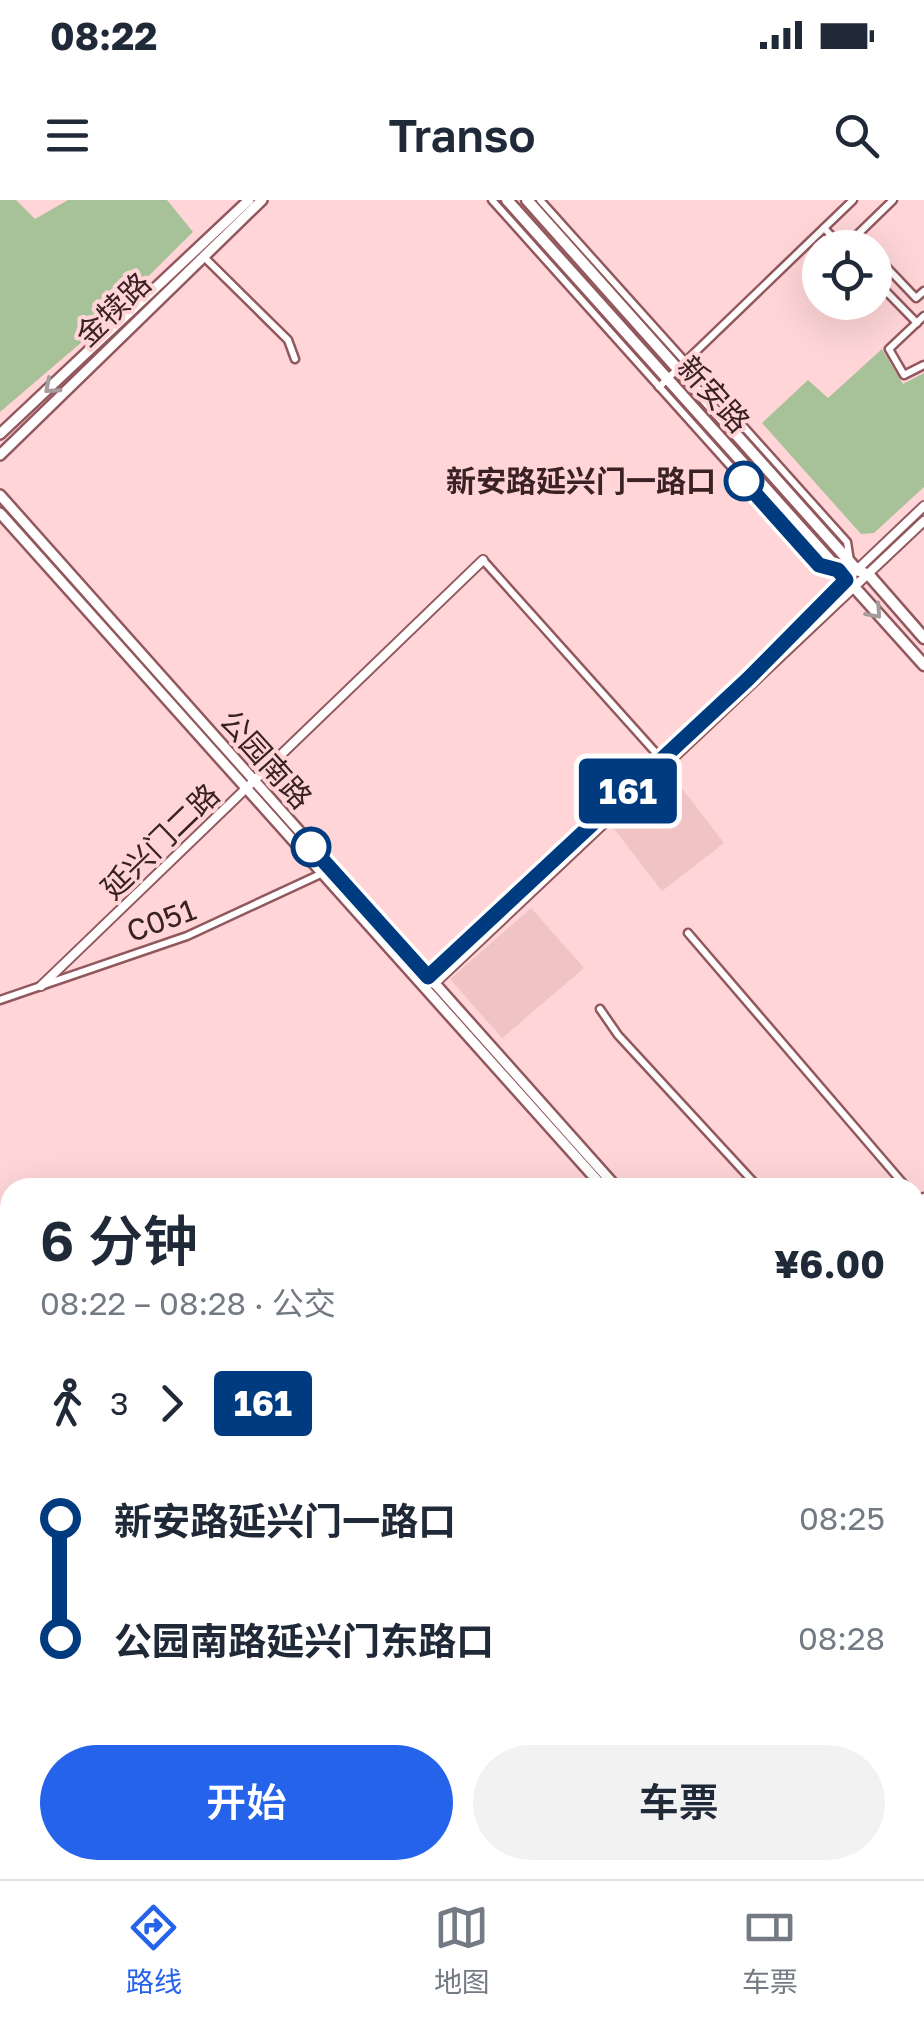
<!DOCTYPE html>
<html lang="zh">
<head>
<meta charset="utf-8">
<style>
	body { margin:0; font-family:"Golos Text","Noto Sans SC",sans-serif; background:#f2f2f3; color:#1f2937; height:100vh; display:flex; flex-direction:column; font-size:38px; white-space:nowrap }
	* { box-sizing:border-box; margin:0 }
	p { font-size:32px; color:#747a83 }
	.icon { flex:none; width:55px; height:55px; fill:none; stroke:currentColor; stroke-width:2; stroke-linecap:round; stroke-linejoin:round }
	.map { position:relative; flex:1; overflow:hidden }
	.drawer { position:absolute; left:0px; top:978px; width:925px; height:702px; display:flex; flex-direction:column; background:#fff; border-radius:30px 30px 0 0; box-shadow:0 10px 40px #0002 }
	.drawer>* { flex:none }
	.badge { padding:0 20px; border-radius:8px; font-size:35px; line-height:65px }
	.fabs { position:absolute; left:802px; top:30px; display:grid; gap:20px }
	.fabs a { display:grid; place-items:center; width:90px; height:90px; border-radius:50%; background:#fff; box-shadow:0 10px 40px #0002; font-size:50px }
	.map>.badge { position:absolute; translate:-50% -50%; box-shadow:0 0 0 5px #fff }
	.legs { display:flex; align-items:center; gap:15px; height:110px; padding:0 40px; font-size:32px }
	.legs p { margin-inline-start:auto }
	.headline { display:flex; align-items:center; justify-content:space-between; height:170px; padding:0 40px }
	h1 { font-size:55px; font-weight:600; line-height:75px }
	.action { display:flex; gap:20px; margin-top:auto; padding:20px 40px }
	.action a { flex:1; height:115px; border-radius:60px; background:#2563eb; color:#fff; font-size:40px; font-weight:600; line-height:115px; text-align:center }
	.action a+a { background:#f2f2f3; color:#1f2937 }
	ul { padding:0 40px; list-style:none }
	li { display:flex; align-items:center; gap:35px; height:120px; font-size:38px }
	li i { display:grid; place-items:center; width:15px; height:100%; margin:0 12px; background:currentColor }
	li i::after { content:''; width:25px; height:25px; margin:-12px; border:8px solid; border-radius:50%; background:#fff }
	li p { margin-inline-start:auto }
	li:first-child i { background:linear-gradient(#0000 50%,currentColor 0) }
	li:last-child i { background:linear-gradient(currentColor 50%,#0000 0) }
	.status { display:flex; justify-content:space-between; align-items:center; height:70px; padding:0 50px; background:#fff; direction:ltr }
	.status svg { height:28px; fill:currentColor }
	header { display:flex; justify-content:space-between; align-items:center; height:130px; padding:0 40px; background:#fff; font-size:45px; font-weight:600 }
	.menu { display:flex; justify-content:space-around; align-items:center; height:140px; border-top:2px solid #e0e1e3; background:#fff; font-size:28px; color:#747a83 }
	.menu a { display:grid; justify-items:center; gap:5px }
	.menu .active { color:#2563eb }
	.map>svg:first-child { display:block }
	.built { fill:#f0c3c5 }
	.green { fill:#a7c198 }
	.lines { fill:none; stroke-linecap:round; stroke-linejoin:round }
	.minor-casing { stroke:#92585d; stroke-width:11 }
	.tertiary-casing { stroke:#92585d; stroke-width:12 }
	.secondary-casing { stroke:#92585d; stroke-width:14 }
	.primary-casing { stroke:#92585d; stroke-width:15 }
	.trunk-casing { stroke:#92585d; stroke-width:15 }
	.minor { stroke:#fff; stroke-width:6 }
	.tertiary { stroke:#fff; stroke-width:8 }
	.secondary { stroke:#fff; stroke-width:9 }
	.primary { stroke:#fff; stroke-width:10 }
	.trunk { stroke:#fff; stroke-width:10 }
	.oneway { stroke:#a69c9c }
	.line-1-casing { stroke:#fff; stroke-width:22 }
	.line-1 { stroke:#003b80; stroke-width:15 }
	.stop-1-dot { fill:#fff; stroke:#003b80; stroke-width:5 }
	.labels { text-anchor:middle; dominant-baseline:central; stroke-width:8; stroke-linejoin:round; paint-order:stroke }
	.street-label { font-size:30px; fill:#3a2224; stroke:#ffd5d7 }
	.stop-label { font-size:30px; font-weight:bold; fill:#3a2224; stroke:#ffd5d7; text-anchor:end }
</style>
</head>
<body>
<div class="status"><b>08:22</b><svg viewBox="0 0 49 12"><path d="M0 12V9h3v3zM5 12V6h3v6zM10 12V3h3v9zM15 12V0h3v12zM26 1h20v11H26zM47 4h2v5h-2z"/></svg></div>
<header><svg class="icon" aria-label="menu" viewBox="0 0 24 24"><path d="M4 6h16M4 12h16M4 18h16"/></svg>Transo<svg class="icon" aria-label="search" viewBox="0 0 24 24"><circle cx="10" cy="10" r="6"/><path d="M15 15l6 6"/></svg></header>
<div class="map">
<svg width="924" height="1679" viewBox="0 0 924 1679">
	<rect width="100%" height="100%" fill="#ffd5d7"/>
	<g class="built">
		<path d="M674,578L724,643L662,691L612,626Z"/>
		<path d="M531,708L584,768L502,838L450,779Z"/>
	</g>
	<g class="green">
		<path d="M0,0H16L35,19L68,0H167L193,32L83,141L0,212Z"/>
		<path d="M882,149L903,184L924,173V287L874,333L861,334L762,223L808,180L828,198Z"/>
		<path d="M182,1670H305L307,1679H184Z"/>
	</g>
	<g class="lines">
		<defs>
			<g id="minor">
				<path d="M492,0L819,365L837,370"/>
				<path d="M540,0L847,342L850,361"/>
				<path d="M824,28L843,48"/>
				<path d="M868,48L857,35L893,0"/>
				<path d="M875,55L916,98L924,91"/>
				<path d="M204,57L288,140L295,159"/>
				<path d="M875,80L917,123"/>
				<path d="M924,116L889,149L904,175L924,165"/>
				<path d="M659,187L853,0"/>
				<path d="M483,360L665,563"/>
				<path d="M688,733L907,988"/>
				<path d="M0,800L187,736L325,672"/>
				<path d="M600,809L618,835L759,988"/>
				<path d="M0,1658L10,1655"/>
				<path d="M795,1670L797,1679"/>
			</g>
			<g id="tertiary">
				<path d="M428,777L748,479L777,446L924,306"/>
				<path d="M434,784L924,321"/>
				<path d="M41,786L483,360"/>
				<path d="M0,1493L10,1490"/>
				<path d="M915,1613L924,1610"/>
				<path d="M559,1670L561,1679"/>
				<path d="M667,1679L700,1670"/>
			</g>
			<g id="secondary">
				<path d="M0,234L249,0"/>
				<path d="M0,255L262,0"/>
				<path d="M0,295L617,988"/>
				<path d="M0,313L604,988"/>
				<path d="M915,1289L924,1300"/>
				<path d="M915,1310L924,1321"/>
				<path d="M161,1670L164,1679"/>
				<path d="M313,1670L315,1679"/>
				<path d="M325,1670L327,1679"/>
			</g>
			<g id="primary">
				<path d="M507,0L924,465"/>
				<path d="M527,0L857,370L869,375L924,438"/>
				<path d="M915,1007L924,999"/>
				<path d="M915,1022L924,1014"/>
				<path d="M0,1097L10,1117"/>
				<path d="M0,1146L10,1183"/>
				<path d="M0,1201L10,1236"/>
			</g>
			<g id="trunk">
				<path d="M0,1062L10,1081"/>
				<path d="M0,1200L10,1210"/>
				<path d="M0,1230L10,1240"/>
				<path d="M0,1269L10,1283"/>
				<path d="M148,1670L150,1679"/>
				<path d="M172,1670L175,1679"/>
			</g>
		</defs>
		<use href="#minor" class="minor-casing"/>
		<use href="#tertiary" class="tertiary-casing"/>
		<use href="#secondary" class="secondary-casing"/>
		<use href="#primary" class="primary-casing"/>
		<use href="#trunk" class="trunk-casing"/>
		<use href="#minor" class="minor"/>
		<use href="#tertiary" class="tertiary"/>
		<use href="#secondary" class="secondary"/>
		<use href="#primary" class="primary"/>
		<use href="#trunk" class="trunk"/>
	</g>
	<defs><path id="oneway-chevron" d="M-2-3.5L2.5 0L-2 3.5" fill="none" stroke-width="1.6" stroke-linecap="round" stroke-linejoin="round" transform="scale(2.5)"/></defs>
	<g class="oneway">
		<use href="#oneway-chevron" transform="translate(51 187) rotate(139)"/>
		<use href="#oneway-chevron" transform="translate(875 412) rotate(48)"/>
	</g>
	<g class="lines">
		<defs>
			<path id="line-1" d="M311,647L428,777L748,479L846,380L838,370L819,365L744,281"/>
		</defs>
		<use href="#line-1" class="line-1-casing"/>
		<use href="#line-1" class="line-1"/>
	</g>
	<g class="stop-1-dot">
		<circle cx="744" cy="281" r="18"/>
		<circle cx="311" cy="647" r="18"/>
	</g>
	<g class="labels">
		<g class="street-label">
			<text transform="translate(113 109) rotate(-44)">金犊路</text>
			<text transform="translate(714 194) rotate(48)">新安路</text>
			<text transform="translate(266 559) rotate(48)">公园南路</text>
			<text transform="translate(160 641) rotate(-44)">延兴门二路</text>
			<text transform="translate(161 720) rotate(-20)">C051</text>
		</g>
		<g class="stop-label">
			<text x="716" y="281">新安路延兴门一路口</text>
		</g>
	</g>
</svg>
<div class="fabs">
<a><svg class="icon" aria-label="locate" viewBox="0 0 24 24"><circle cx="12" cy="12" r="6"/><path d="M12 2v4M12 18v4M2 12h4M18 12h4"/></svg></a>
</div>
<b class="badge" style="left:628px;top:591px;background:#003b80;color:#fff">161</b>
<section class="drawer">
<div class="headline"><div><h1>6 分钟</h1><p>08:22 – 08:28 · 公交</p></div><b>¥6.00</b></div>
<div class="legs"><svg class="icon" aria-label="walk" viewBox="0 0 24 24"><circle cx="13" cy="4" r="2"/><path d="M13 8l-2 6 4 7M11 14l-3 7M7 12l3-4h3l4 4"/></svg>3<svg class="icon" aria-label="forward" viewBox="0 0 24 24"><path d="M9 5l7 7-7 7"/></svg><b class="badge" style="background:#003b80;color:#fff">161</b></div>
<ul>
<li><i style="color:#003b80"></i><b>新安路延兴门一路口</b><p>08:25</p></li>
<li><i style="color:#003b80"></i><b>公园南路延兴门东路口</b><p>08:28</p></li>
</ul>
<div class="action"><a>开始</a><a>车票</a></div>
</section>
</div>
<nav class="menu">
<a class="active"><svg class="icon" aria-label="directions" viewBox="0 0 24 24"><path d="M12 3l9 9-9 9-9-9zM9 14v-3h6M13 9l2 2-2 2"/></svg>路线</a>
<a><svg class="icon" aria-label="map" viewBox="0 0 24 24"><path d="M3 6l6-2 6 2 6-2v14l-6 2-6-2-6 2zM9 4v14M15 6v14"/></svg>地图</a>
<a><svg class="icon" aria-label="tickets" viewBox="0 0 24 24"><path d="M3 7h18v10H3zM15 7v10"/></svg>车票</a>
</nav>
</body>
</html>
